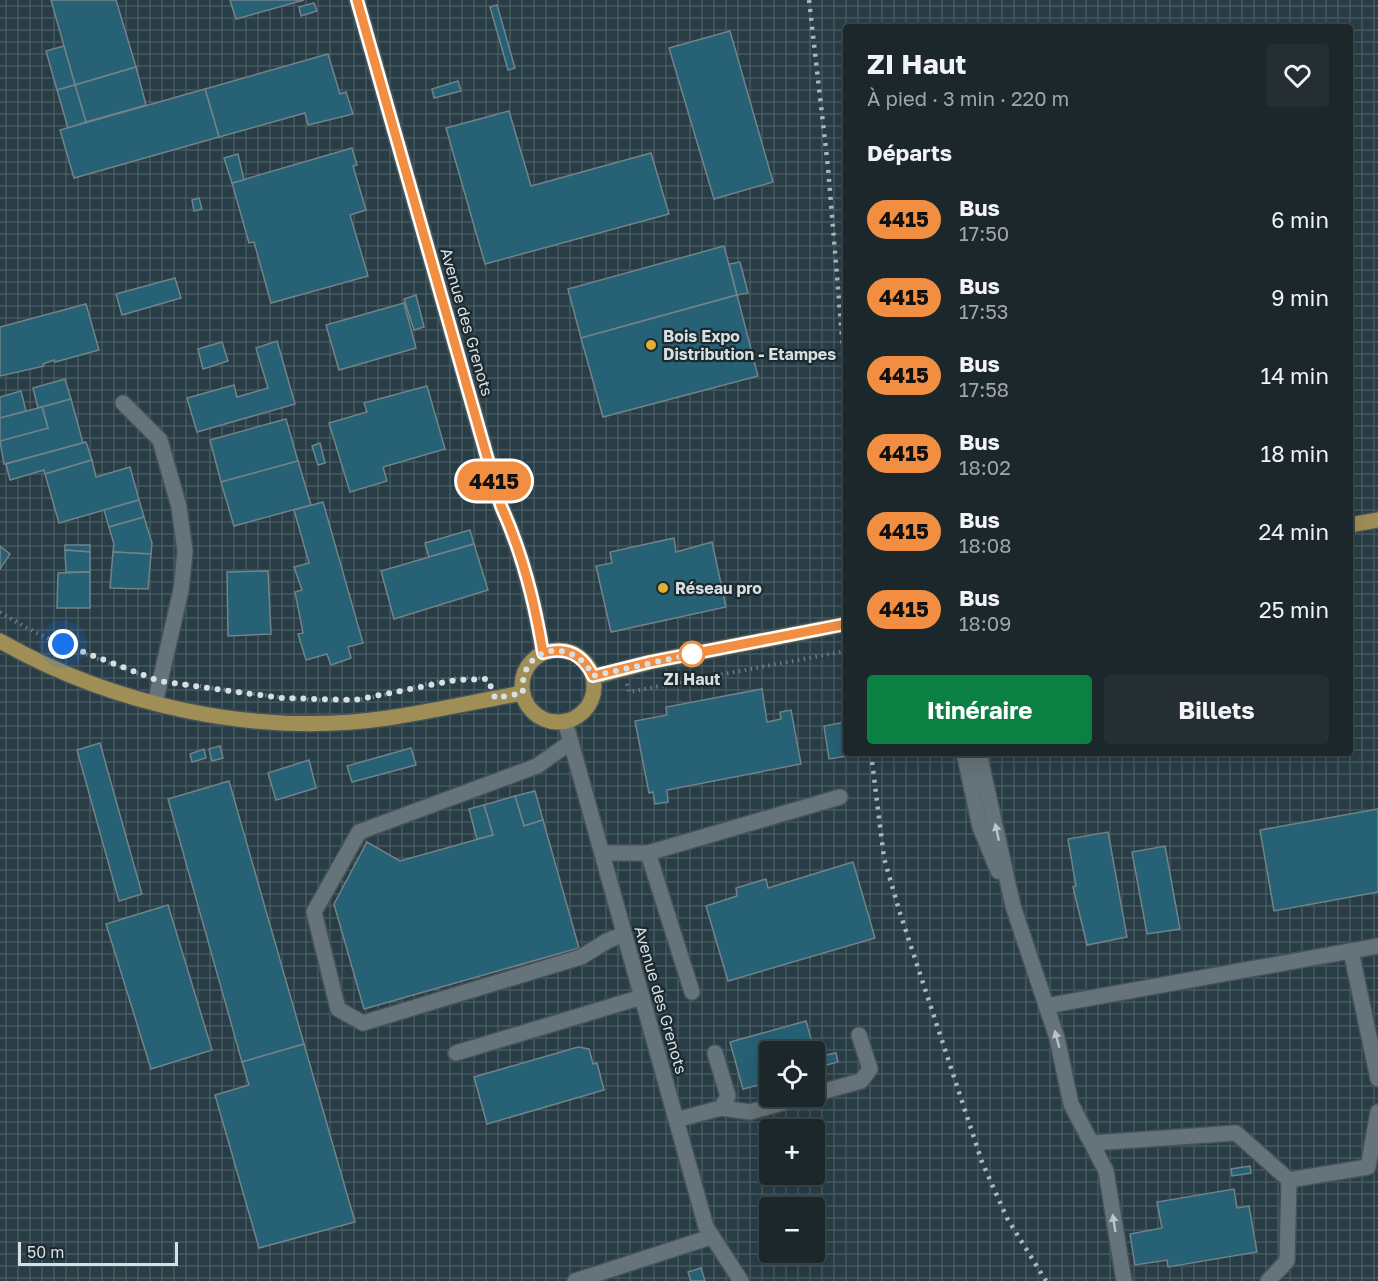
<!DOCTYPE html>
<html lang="fr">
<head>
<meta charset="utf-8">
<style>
	body { margin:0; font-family:"Golos Text",sans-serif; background:#252f33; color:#f1f3f6; height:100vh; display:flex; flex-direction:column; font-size:22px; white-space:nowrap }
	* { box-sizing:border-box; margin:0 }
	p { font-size:20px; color:#a0a5a9 }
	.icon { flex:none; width:33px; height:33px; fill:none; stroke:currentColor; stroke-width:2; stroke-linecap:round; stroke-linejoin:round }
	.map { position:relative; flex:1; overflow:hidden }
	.sheet { position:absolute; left:843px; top:24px; width:510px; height:732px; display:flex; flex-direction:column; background:#1c272b; border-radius:6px; box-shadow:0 6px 24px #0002,0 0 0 2px #3a4447 }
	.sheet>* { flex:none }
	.badge { padding:0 12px; border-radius:20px; font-size:21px; line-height:39px }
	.fabs { position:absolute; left:759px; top:1041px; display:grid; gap:12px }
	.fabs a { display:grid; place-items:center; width:66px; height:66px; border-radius:6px; background:#1c272b; box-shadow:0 6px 24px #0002,0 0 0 2px #3a4447; font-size:30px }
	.scale { position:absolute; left:18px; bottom:15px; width:160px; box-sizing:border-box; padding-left:6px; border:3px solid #d6dfe2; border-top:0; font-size:16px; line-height:21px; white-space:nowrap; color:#d6dfe2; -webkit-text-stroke:4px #1c2a2f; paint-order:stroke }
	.you { position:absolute; width:30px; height:30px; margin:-15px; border:4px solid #fff; border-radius:50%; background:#1a73e8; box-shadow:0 0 0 9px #1a73e833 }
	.map>.badge { position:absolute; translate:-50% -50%; box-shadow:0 0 0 3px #fff }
	h2 { padding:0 24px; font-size:22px; line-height:54px }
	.round { display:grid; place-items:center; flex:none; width:63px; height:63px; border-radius:6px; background:#252f33 }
	.summary { display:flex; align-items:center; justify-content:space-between; height:102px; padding:0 24px }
	h1 { font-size:28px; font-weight:700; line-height:45px }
	.action { display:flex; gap:12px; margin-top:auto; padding:12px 24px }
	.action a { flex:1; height:69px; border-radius:6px; background:#0b8043; color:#fff; font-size:24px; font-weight:700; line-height:69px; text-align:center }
	.action a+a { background:#252f33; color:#f1f3f6 }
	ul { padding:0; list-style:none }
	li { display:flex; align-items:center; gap:18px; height:78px; padding:0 24px }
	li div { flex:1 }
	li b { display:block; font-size:22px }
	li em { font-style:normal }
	li .badge { min-width:66px; font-weight:700; text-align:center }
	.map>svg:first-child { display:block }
	.industrial { fill:url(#industrial-grid); fill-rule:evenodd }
	.building { fill:#276175; stroke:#738289; stroke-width:1.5 }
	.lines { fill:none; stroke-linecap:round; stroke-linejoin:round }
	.minor-casing { stroke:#465256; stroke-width:18 }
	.major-casing { stroke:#465256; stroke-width:18 }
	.path { stroke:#6f7b80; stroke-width:4; stroke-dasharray:1.5 4.5; stroke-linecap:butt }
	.minor { stroke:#65747a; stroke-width:15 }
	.major { stroke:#a08e57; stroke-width:15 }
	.rail { stroke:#adb8bb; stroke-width:4.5; stroke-dasharray:3 6; stroke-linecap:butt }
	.oneway { fill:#bac4c8 }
	.line-casing { stroke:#fff; stroke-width:14 }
	.line { stroke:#f28e42; stroke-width:9 }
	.walk { stroke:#d6dfe2; stroke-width:6; stroke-dasharray:0 10.8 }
	.poi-dot { fill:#dfb034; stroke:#1c2a2f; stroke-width:2 }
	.stop-dot { fill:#fff; stroke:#f28e42; stroke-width:3 }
	.labels { text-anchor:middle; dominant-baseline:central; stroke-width:4.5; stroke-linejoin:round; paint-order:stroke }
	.street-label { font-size:16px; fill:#d6dfe2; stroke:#1c2a2f }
	.poi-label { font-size:16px; font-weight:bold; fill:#d6dfe2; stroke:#1c2a2f; text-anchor:start }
	.stop-label { font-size:16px; font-weight:bold; fill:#d6dfe2; stroke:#1c2a2f }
</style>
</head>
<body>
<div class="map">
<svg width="1378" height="1281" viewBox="0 0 1378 1281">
	<defs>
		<pattern id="industrial-grid" width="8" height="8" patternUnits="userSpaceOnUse" patternTransform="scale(1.5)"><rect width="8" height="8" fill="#283d46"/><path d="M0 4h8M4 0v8" fill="none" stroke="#465960"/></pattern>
	</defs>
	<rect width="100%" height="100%" fill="#263439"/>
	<path class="industrial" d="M0,0H1378V1281H0ZM846,27H1350V753H846ZM770,1052H814V1096H770ZM770,1130H814V1174H770ZM770,1208H814V1252H770Z"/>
	<g class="building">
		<path d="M51,0H116L136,67L75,85Z"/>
		<path d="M230,0H304L236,19Z"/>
		<path d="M314,3L317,11L301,16L299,7Z"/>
		<path d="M497,5L515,68L508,70L490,7Z"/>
		<path d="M730,31L773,182L714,199L669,48Z"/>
		<path d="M64,46L75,85L57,90L46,51Z"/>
		<path d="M328,54L340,94L346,92L353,114L308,125L305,113L219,137L205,89Z"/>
		<path d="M136,67L146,105L86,122L75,85Z"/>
		<path d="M458,81L461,91L434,98L432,89Z"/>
		<path d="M75,85L86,122L68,128L57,90Z"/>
		<path d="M205,89L219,137L74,178L60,130Z"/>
		<path d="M509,111L531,186L651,153L669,214L485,264L446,128Z"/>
		<path d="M352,148L357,165L353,166L366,210L350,215L368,276L271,303L254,242L249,243L232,183Z"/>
		<path d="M238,154L244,180L232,183L224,158Z"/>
		<path d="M199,198L202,209L194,211L192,200Z"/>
		<path d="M724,246L737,295L581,338L568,289Z"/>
		<path d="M740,262L748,293L737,295L729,264Z"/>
		<path d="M175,278L181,298L122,315L116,294Z"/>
		<path d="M416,295L424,327L414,330L404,299Z"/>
		<path d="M737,295L758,376L603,417L581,338Z"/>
		<path d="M404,303L416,348L339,370L326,325Z"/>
		<path d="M86,304L99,350L55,362L54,360L43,364L44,366L0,376V327Z"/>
		<path d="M277,341L295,404L197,432L187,398L234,385L237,397L268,388L256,348Z"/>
		<path d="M222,342L228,361L203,369L198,349Z"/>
		<path d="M65,379L71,399L38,408L33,388Z"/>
		<path d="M427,386L445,449L383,467L387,481L350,492L329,423L367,412L364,403Z"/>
		<path d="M21,391L26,411L0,418V397Z"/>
		<path d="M71,399L83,443L4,464L0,441L48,428L42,407Z"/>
		<path d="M42,407L48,428L0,441V418Z"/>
		<path d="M286,419L298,461L221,482L210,440Z"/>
		<path d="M86,442L92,460L45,474L44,470L10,480L6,464Z"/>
		<path d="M320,443L325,463L318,465L312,446Z"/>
		<path d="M92,460L96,477L130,467L139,500L59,523L45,474Z"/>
		<path d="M298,461L311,505L234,526L221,482Z"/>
		<path d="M139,500L144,517L109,527L104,510Z"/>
		<path d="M323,502L363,643L348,647L351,658L331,665L327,654L306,660L298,634L303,633L295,592L302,590L294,567L309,563L294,510Z"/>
		<path d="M144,517L152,543L151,554L113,552L114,544L109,527Z"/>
		<path d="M470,530L474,544L429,557L425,543Z"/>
		<path d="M674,538L676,552L712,542L726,607L611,632L596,566L612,563L610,552Z"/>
		<path d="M474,544L488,590L394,619L381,571Z"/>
		<path d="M65,545H90V552L65,550Z"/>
		<path d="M0,546L10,554L0,569Z"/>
		<path d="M65,550L90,552V572H66Z"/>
		<path d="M113,552L151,554L148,589L110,588Z"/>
		<path d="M268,571L271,634L228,636L227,572Z"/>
		<path d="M90,572V608H57L58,573Z"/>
		<path d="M762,689L767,722L781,719L780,712L791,710L801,764L667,790L668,802L655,804L653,792L649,793L635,721L667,715L666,707Z"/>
		<path d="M846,722V753L854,755L829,759L824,726Z"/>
		<path d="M100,743L142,894L119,901L77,750Z"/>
		<path d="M220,746L223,758L212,761L209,749Z"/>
		<path d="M411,748L416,765L352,782L347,766Z"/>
		<path d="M204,749L206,758L192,762L190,754Z"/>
		<path d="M309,760L316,788L276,800L268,773Z"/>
		<path d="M229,781L304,1044L242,1062L168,799Z"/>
		<path d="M535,791L543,820L524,826L515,796Z"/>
		<path d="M515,796L524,826L543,820L579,948L364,1009L334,904L367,842L400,861L493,835L484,805Z"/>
		<path d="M484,805L493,835L477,839L469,809Z"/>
		<path d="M1378,809V892L1274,911L1260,830Z"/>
		<path d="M1108,832L1127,937L1087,945L1073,887L1076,886L1068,839Z"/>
		<path d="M1165,846L1180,929L1147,934L1132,852Z"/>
		<path d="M853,862L875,938L728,981L706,906L737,896L736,888L766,879L768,888Z"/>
		<path d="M168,905L212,1050L151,1069L106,924Z"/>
		<path d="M806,1021L816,1057L836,1053L838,1062L819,1067L824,1085L814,1087V1052H770V1082L743,1089L730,1042Z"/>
		<path d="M304,1044L355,1222L259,1248L215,1095L249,1085L242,1062Z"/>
		<path d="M578,1047L589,1049L593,1064L597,1063L604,1090L487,1124L474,1077Z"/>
		<path d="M1250,1166L1251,1173L1232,1176L1231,1169Z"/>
		<path d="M1234,1189L1237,1208L1249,1206L1257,1252L1168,1267L1167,1260L1135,1265L1130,1234L1162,1228L1157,1202Z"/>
		<path d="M701,1268L705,1281H691L688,1272Z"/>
	</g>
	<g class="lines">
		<defs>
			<g id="minor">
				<path d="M357,0L501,506C522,552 535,603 543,653"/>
				<path d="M123,403L160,440L179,507L185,551L181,590L155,703"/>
				<path d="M565,721L706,1227L741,1281"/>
				<path d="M571,742L537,766L359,832L314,912L338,1009L363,1023L581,957L607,941L624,934"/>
				<path d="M964,753L980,827L998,871"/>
				<path d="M979,753L1013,906L1057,1038L1071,1104L1106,1171L1124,1281"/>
				<path d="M602,853H648L840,797"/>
				<path d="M648,853L692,992"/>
				<path d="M1351,951L1378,1079"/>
				<path d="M1046,1006L1378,946"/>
				<path d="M456,1053L642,997"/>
				<path d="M814,1094L861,1081L870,1069L859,1035"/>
				<path d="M721,1108L750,1112L807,1096"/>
				<path d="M676,1120L721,1108L728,1096L715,1053"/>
				<path d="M1092,1143L1236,1133L1289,1180L1368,1167L1378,1112"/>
				<path d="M575,1281L711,1237"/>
				<path d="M1268,1281L1287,1261L1289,1180"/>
			</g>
			<g id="major">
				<path d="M1350,525L1378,520"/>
				<path d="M0,641C114,706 257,737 388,718C433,711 478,701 523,693"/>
				<circle cx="558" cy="686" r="36"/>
				<path d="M593,677L650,662L846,624"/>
			</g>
		</defs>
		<use href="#minor" class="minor-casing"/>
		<use href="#major" class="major-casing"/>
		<g class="path">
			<path d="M0,612C45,641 95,658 145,676"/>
			<path d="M176,683C235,690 294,703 354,700C397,697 445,670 489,680"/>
			<path d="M627,684L629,692L846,651"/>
		</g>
		<use href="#minor" class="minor"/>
		<use href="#major" class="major"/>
		<g class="rail">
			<path d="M809,0L828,167L846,385"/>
			<path d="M871,753L884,858L899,910L982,1162L1007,1218L1046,1281"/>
		</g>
	</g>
	<defs><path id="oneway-solid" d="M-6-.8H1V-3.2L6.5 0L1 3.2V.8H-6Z" transform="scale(1.5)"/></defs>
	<g class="oneway">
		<use href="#oneway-solid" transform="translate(997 832) rotate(-102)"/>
		<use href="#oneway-solid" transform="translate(1057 1039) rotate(-105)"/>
		<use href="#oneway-solid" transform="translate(1114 1223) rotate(-99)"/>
	</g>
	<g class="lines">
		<defs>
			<path id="line" d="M357,0L501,506C522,552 535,603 543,653C567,646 583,655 593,676L650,662L846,624"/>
		</defs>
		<use href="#line" class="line-casing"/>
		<use href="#line" class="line"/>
		<path class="walk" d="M63,644L159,681L281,698L355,700L456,680L488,679L495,698L523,693C518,646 573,635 593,676L692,654"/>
	</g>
	<g class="poi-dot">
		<circle cx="651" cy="345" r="6"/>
		<circle cx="663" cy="588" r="6"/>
	</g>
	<circle class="stop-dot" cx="692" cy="654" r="12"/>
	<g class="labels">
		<g class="street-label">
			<text transform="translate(467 322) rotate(74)">Avenue des Grenots</text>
			<text transform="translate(661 1000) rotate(74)">Avenue des Grenots</text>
		</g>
		<g class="poi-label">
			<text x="663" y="336">Bois Expo<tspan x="663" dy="18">Distribution - Etampes</tspan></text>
			<text x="675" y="588">Réseau pro</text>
		</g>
		<g class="stop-label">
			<text x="692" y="679">ZI Haut</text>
		</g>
	</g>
</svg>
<div class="fabs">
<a><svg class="icon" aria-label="locate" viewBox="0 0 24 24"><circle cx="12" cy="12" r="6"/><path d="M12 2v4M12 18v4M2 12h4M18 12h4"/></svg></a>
<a>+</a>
<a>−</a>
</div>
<div class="scale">50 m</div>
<div class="you" style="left:63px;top:644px"></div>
<b class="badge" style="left:494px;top:481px;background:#f28e42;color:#111">4415</b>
<section class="sheet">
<div class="summary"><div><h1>ZI Haut</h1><p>À pied · 3 min · 220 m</p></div><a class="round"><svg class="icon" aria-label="heart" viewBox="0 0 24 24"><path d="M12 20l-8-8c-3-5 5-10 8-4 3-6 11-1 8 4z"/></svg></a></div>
<h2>Départs</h2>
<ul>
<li><span class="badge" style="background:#f28e42;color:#111">4415</span><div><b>Bus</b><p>17:50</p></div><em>6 min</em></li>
<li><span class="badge" style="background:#f28e42;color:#111">4415</span><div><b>Bus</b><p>17:53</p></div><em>9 min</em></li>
<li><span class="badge" style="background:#f28e42;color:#111">4415</span><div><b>Bus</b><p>17:58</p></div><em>14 min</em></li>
<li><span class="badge" style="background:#f28e42;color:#111">4415</span><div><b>Bus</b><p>18:02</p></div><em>18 min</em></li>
<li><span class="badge" style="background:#f28e42;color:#111">4415</span><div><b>Bus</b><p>18:08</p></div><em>24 min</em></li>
<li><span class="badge" style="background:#f28e42;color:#111">4415</span><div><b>Bus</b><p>18:09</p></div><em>25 min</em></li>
</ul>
<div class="action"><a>Itinéraire</a><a>Billets</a></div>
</section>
</div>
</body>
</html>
